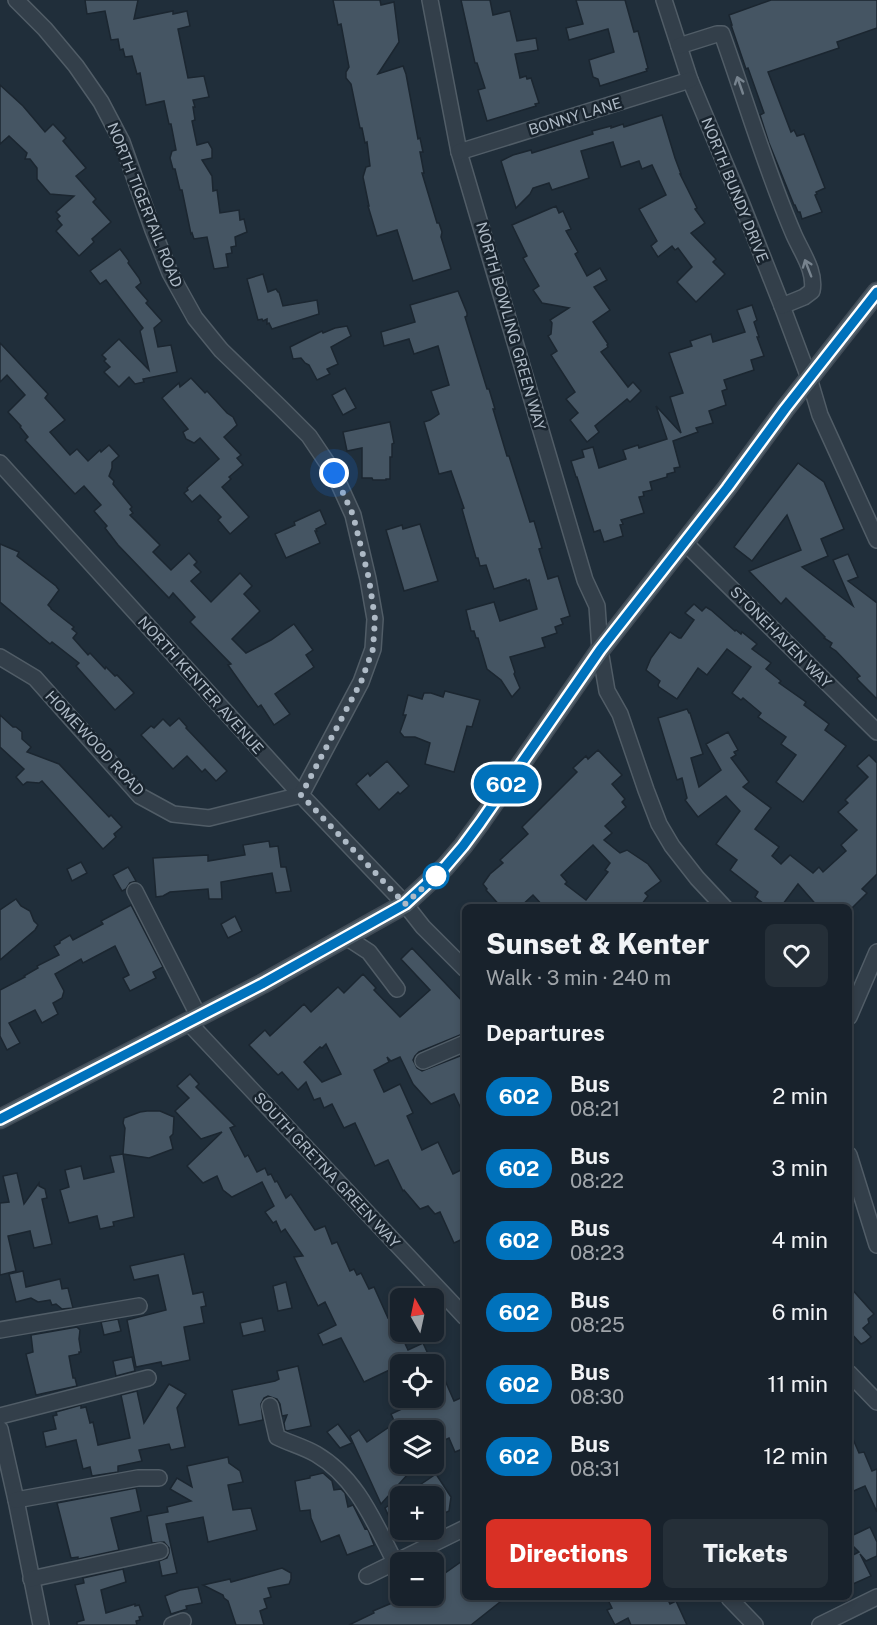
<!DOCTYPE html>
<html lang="en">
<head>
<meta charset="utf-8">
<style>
	body { margin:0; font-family:"Public Sans",sans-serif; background:#252f38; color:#f1f3f6; height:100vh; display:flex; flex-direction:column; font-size:22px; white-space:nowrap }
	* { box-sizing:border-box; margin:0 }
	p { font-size:20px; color:#9fa4a9 }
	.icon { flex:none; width:33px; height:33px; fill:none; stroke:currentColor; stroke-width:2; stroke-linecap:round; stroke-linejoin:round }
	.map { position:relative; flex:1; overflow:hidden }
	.side { position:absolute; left:462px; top:904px; width:390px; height:696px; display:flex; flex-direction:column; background:#18222c; border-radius:9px; box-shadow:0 3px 9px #0003,0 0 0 2px #363f48 }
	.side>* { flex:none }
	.badge { padding:0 12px; border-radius:20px; font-size:21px; line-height:39px }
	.needle { width:39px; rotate:351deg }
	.buttons { position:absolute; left:390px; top:1288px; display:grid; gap:12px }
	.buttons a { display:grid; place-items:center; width:54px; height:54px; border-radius:9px; background:#18222c; box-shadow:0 3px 9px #0003,0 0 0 2px #363f48; font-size:30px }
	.you { position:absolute; width:30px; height:30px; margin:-15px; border:4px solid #fff; border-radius:50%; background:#1a73e8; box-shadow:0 0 0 9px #1a73e833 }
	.map>.badge { position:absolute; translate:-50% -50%; box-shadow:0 0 0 3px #fff }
	h2 { padding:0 24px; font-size:22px; line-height:54px }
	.round { display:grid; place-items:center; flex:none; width:63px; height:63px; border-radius:9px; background:#252f38 }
	.summary { display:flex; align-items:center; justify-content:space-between; height:102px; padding:0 24px }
	h1 { font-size:28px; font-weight:800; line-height:45px }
	.cta { display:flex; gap:12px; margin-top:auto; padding:12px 24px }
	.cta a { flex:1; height:69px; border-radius:9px; background:#d93025; color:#fff; font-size:24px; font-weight:800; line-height:69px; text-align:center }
	.cta a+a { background:#252f38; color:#f1f3f6 }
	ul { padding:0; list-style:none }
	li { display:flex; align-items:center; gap:18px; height:72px; padding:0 24px }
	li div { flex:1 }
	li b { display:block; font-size:22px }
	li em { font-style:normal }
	li .badge { min-width:66px; font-weight:700; text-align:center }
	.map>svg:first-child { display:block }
	.building { fill:#455563; stroke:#1b2630; stroke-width:1.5; fill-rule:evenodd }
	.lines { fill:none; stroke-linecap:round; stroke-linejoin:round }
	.minor-casing { stroke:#515d67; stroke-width:18 }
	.major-casing { stroke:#404b56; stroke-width:21 }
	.minor { stroke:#333f4a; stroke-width:15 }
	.major { stroke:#515f6a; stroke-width:18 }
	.oneway { stroke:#77838e }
	.line-casing { stroke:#fff; stroke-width:14 }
	.line { stroke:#0072bc; stroke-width:9 }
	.walk { stroke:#aebac6; stroke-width:6; stroke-dasharray:0 10.8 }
	.stop-dot { fill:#fff; stroke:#0072bc; stroke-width:3 }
	.labels { text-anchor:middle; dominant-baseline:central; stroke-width:5; stroke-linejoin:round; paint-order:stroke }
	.street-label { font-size:15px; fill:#aebac6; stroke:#19242e }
</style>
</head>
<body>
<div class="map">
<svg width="877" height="1625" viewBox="0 0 877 1625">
	<rect width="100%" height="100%" fill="#202e3a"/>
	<g class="building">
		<path d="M85,0H138L134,19L173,11V14L187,11L190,26L178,29L188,78L204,76L209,97L193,100L195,107H193L195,120L192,121L197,145L208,142L212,149V158L202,160L212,176L213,191L217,190L220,213L239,210L240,220L244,219L247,232L235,237L236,246L231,247L232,253L226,254L228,267L214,269L207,237L194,239L192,233L191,234L182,190H180L175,169H173L170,158L172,151L176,150L171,124H169L164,101L146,105L140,73L137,74L132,56L125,57L123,49L120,50L118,39L111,40L105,11L87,14Z"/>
		<path d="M333,0H380L381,5L394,2L399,42L378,74L403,66L406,74L418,139L420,138L423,152H420L424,173H422L437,223H439L442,232L441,237L451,269L413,281L397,230L377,236L368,206H369L363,177L366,167L370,166L367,142L365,143L362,128H360L351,84L346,78V72L349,67L341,24L338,25Z"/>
		<path d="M461,0H490L493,15L510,11L517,41L536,38L538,50L515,54L520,78L526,76L527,79L531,78L539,103L535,104L536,106L487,121L478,90L485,88L477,63H475Z"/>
		<path d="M576,0H625L634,32L638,31L648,68L646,69L647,71L600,86L598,79L593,77L589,60L614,52L608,29L569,40L566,28L583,24Z"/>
		<path d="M771,0H877V28L837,42L839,48L768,72L791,132L794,130L797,136L804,134L825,188L816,192L817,194L815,195L822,212L802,219L800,212H798L795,205H794L769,143L760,115L764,113L748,68L746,69L731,25H732L729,15Z"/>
		<path d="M0,85L23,106L45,132L53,124L66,138L63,141L86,168L76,176L96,199L93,202L111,222L92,239L94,242L79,256L56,231L62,225L57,219L60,216L56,212L74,196L50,194L37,179V168L30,159H25L27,153L9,136L0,144Z"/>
		<path d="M662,115L675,158L681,174H680L697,208L695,209L705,223L691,233L716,259L713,262L725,274L696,302L677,282L692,267L678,248L675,250L672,246L658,257L651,246L657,241L639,209L666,195L652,165L642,169L639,161L621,167L613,142L581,151L589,178L552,190L549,183L533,188L530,194L516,208L501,161L513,155L531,150L532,153L593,134L592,131L611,126V128L623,124L624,127Z"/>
		<path d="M556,206L559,213L563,211L571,229L566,231L578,252L575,254L587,276L600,268L607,280L594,287L610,310L593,322L608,344L607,345L608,347L601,352L628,387L633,382L641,391L630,402L627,399L595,426L599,432L587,442L570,420L578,413L566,399L575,392L551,355L557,351L548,336L551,334L552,323L550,320L569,308L542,303L533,290L539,286L523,258L527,256L512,225Z"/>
		<path d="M120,249L129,261L128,263L139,278L141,283L136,287L148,301L146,303L162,321L154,328L158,347L171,345L177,372L143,379L144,382L135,384L129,377L119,387L104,372L110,367L104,361L106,359L102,355L119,339L149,370L140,331L143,328L106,280L100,284L90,271Z"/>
		<path d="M263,274L268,292L276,289L278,292H279L283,306L317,300L319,314L272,329L269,323L267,324V319L263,321L262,319L258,320L247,279Z"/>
		<path d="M458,291L467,313V316L465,317L487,389H489L495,409H493L507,456H509L530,522L534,521L542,548L539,549L548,579L558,576L570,616L561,619L563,624L555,627L557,633L542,638L545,647L510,657L515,672L514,674L520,688L512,697L501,680L487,669L478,638H476L474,631H471L466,610L494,602L500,621L537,609L529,580L527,581L526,579L494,589L486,565L480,566L478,558H476L462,509L464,508L451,471L439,474L424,422L430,420L439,414L431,391L449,385L438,346L414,354L409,339L384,346L381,332L415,322L410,305Z"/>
		<path d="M752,305L757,320L754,322L759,337H757L764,356L751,360L754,370L724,380L727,389L722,391L726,405L709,411L713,423L696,428L698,432L673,441L680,467L674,468L675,472L667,474V477L650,482L652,490L643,492L644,496L639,497L644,513L621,520L623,524L620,525L623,536L604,542L600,530L594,532L577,477H576L571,461L584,457L582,450L593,447L599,468L626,459L623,450L638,445L639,448L667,439L656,406L681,433L670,397L683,393L669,353L692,346L690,341L711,334L713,342L745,332L737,310Z"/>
		<path d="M347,326L351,336L331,347L338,364L327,369L330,374L317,380L309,365L305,363L301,358L293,359L290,347L322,331L323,333L335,328Z"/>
		<path d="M0,343L48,394L45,398L65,420L50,432L70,455L77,449L88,461L100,450L101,452L109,445L119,456L112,462V468L109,476L114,481L113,484L132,507L130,509L133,513L130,515L160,545L153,552L171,570L189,553L197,562L194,565L201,572L191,581L211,602L240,573L252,586L244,594L260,611L232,639L246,653L271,640L294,624L313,650L306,655L314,667L275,694L290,714L274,725L261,705L258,707L245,689L228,665L231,664L190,622L195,617L173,593L169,598L118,545L105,528L107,526L94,511L101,505L84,486L75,494L25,440L28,437L20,427L21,426L8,412L25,395L7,375L0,382Z"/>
		<path d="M191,378L205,393L207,391L227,413L233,417L237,425L224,437L241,455L237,458L243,465L229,477L231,479L222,487L249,517L230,534L218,520L221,517L200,495L192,502L184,493L188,490L187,488L219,459L200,438L194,443L186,439L183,432L188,429L162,398L179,383L180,387Z"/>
		<path d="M345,388L356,408L343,415L332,395Z"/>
		<path d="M390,422L394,443L392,444V457H390V479H386V480H373L372,478H362V448L347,451L343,432Z"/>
		<path d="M798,463L824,482L844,529L821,539L828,556L802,567L853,606L833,560L848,554L858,577L848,581L877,603V699L858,680L857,678L860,676L836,651L830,647L832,643L824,638L825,637L786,598L781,604L749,571L801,550L787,515L752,561L734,547Z"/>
		<path d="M320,510L326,524L316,529L317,531H315L320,543L286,558L275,534L295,525L294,522Z"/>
		<path d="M420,524L438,581L404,591L386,530L402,525L403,529Z"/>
		<path d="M0,544L19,552L17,556L56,586L59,590L48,605L51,608V609L74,627L72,629L77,633L73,638L88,655L90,653L105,669L106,667L115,676L117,675L134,693L115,710L76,666L79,663L52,642L50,644L0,602Z"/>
		<path d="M694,604L702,611L706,607L711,610L735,631L736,630L741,634L742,632L757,644L752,649L771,663L766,669L781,681L779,683L806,702L804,705L829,724L825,730L846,746L803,802L776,782L796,755L781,744L786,737L758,717L761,713L743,698L741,700L732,693L751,667L727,649L707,675L698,668L677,699L659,687L658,685L660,681L646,670L651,658L670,632L679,638H681L694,620L685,613Z"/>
		<path d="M445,691L480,700L472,727L467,726L454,772L425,764L430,743L415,737H404L400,732L406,715H403L408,695L422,699L424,693H431L443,697Z"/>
		<path d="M687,709L689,713H690L703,754L691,758L699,787L721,770L706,744L728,732L738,750L734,752L736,755L731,758L749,782L743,787L771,808L755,829L779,847L772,856L781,864L790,855L813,873L819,867L823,872L846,851L841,845L857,830L838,812L848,803L845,800L868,777L857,766L869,755L877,763V874L862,889L867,893L852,908H819L798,884L780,908H769L755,897L758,892L730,870L737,860L716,844L740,811L726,796L698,817L685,800L687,798L682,778L677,780L658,718Z"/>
		<path d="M0,715L13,727H16L22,732V739L31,747L27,752L59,764L109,817L111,815L122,827L114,834L116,837L103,849L42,781L39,783L27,782L23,785L16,777L24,769L0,747Z"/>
		<path d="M179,718L187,727L186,728L227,771L216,781L205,769L202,772L187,756L173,769L141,735L151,726L154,728L163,719L170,726Z"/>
		<path d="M598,750L622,775L612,784L625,799L622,802L626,807L605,826L612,833L604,840L620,853L627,850L648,864L661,881L645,893L648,896L639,908H545L533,895L519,908H502L486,890L487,889L483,884L490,874L503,863L500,860L528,834L522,827L577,772L573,768L586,756L588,759ZM593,845L610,863L605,870L608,872L586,900L565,884L567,882L561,875Z"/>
		<path d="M387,761L409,786L400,794L398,792L379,810L356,784L368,773L370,776Z"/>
		<path d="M269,841L270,847L278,846L281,867H286L291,891L276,893L272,873L221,882L222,899H209L208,889L170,892L163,896L156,897L153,858L208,855V861L245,855L243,845Z"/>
		<path d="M81,862L87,873L72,881L67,869Z"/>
		<path d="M128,867L136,881L130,883L126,889L122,891L113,875Z"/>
		<path d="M16,899L21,906L30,911L34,921L38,925L35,930L0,960V910Z"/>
		<path d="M131,905L163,967L153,972L156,978L130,991L123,978L129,975L115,946L83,963L81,959L55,974L64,991L62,998L53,1003L58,1014L42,1023L35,1010L9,1023L20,1043L7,1050L0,1036V990L25,977L24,976L38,968L37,966L59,955L54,946L60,943V941L70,935L73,940L103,924L101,921Z"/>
		<path d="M235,916L242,931L228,938L221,924Z"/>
		<path d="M412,948L465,1004V1033L419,1052L415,1056L413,1060L417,1068L422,1071L465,1054V1117L454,1094L431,1104L413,1084L400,1057L391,1061L387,1057L389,1062L374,1070L384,1092L400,1084L413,1113L407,1116L422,1150L438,1142L453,1174L465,1168V1238L454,1243L440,1212L435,1214L428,1206L420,1209L404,1190L403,1191L388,1160L375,1166L355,1123L344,1128L332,1104L324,1108L320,1098L314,1100L306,1082L298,1090L282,1072L278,1075L249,1045L265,1030L270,1036L304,1004L311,1012L338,987L344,993L363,974L376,988L374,990L400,1017L430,990L401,959ZM326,1044L341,1074L322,1082L304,1062L320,1047L322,1048Z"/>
		<path d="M190,1074L199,1084L196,1087L235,1126L230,1128L245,1157L248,1155L257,1172L265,1168L268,1175L271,1174L275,1182L277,1181L286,1198L291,1194L315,1230L325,1226L332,1244L337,1242L350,1271L354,1269L357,1275L361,1273L369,1289L374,1287L388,1318L394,1316L400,1327L398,1328L408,1350L423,1343L433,1365H400L364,1382L341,1338L323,1345L318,1334L336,1325L325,1302L318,1306L294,1257L303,1256L285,1229L281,1232L276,1221L273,1223L265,1212L274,1206L262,1182L232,1197L223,1190L217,1176L203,1183L187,1166L222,1132L201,1139L175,1111L189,1098L177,1086Z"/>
		<path d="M147,1111H160L174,1117L173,1134L170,1137L173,1149L149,1158L123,1154L125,1128L123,1123L124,1118L140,1112Z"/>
		<path d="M123,1154L134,1217L113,1222L114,1226L100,1229L97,1216L69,1223L60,1190L69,1187L65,1170L81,1166L84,1179L114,1172L110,1156Z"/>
		<path d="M17,1173L24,1204L39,1183V1186L45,1189L47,1198L42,1199L52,1244L34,1248L30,1231L8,1236L16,1271L0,1275V1203L9,1202L3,1176Z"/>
		<path d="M184,1254L193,1294L203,1292L206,1306L201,1307L204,1323L184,1327L190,1360L162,1366L161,1362L136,1367L127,1320L166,1310L158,1275L134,1280L130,1266Z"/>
		<path d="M23,1271L26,1287L60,1279L62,1289L68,1288L73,1308L62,1309L56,1304L52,1305L50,1300L38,1302L31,1298L16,1302L9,1274Z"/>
		<path d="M286,1282L292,1308L278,1311L273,1286Z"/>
		<path d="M849,1286L874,1314L868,1319L869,1323L863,1328L871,1337L865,1342L861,1344L849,1331Z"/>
		<path d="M262,1318L265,1331L243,1336L240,1323Z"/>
		<path d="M118,1319L121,1331L104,1335L101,1322Z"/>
		<path d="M77,1327L80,1330L79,1339L81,1352H79V1354L69,1356L73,1378H75L77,1386L36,1395L26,1354L33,1352L31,1335Z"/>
		<path d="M434,1355L454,1401L465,1396V1448L455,1452L449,1438L434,1445V1431H400V1464H417L381,1504L350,1436L359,1430L367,1442L395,1423L391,1414L425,1398H434Z"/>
		<path d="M132,1357L135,1371L116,1376L113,1361Z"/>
		<path d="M298,1366L311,1426L287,1431L285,1430L284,1423L287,1415L282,1416L280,1404L277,1399L268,1396L264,1398L261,1404L263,1420L239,1425L232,1390L275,1381L279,1379L277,1371Z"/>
		<path d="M169,1384L186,1394L177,1408L185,1447L171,1450L169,1444L139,1450L142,1461L118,1466V1472L92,1476L90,1467L83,1469L76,1440L46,1447L43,1432L56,1429L53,1416L57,1415L56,1412L81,1405V1408L86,1407L90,1423L93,1422L98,1445L130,1438L121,1395L137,1391L144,1423Z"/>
		<path d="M338,1424L352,1443L340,1448L327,1432Z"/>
		<path d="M849,1430L859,1453L864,1452L872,1471L877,1469V1512L865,1486L849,1493Z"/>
		<path d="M228,1457L229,1463L240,1471L243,1482L228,1485L233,1510L251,1508L257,1530L208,1542L203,1517L166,1524L177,1573L162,1576L159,1561L167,1558L169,1553V1548L164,1542L152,1543L147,1516L168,1512L167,1507L191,1501L170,1489L177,1478L192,1487L187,1466Z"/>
		<path d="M323,1473L332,1481L334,1490L341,1489L345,1493L348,1507L353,1505L365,1529L367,1528L369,1532L374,1545L347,1555L339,1535L321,1542L311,1518L310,1510L300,1511L295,1481L310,1478V1476Z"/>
		<path d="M436,1474L451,1497L449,1511L434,1518V1497H402Z"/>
		<path d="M136,1488L141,1511L111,1518L119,1550L78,1559V1557L71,1558L57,1503Z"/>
		<path d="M400,1498V1541L385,1508Z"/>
		<path d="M870,1527L877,1542V1556L866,1561L860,1554L871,1576L853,1584L849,1576V1557L859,1552L849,1542V1537Z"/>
		<path d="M465,1559V1598H505L471,1625H349L374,1613L373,1611L399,1600L397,1596H434V1581Z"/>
		<path d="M282,1568L291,1573V1579L289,1584L268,1588L271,1597L264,1599L267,1608L260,1611L264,1625H236L228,1601L224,1598L223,1595L203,1585L230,1579L231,1582Z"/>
		<path d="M123,1569L126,1582L101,1590L106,1613L135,1604V1606L139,1605L143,1616L139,1617L140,1620L136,1621L137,1625H77V1622L84,1620L75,1585L84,1583L83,1578Z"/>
		<path d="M198,1587L202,1603L186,1606L187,1609L171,1614L165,1596L180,1590Z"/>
		<path d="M607,1598H667L670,1604L676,1601L687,1625H631L628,1618L615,1625L607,1610L612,1608Z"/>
	</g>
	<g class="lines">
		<defs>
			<g id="minor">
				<path d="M430,0L459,152L585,580L597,606L600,650L607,691L620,714L646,790L659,824L672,846L697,878L725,908"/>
				<path d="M664,0L690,80L741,202L782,306L809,378L820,415L877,540"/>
				<path d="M679,46L717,34H722C746,101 766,170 794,235C802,253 816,272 812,291L804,297L782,306"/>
				<path d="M459,152L690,80"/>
				<path d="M0,463L301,795L405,904L423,927L465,969"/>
				<path d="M684,542L877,732"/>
				<path d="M0,657L35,678L140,796L173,814L209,818L301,795L361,682L373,649L375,619L368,579L353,515L334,473L309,436L281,408L221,350L195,318L170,273L153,230L122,142L101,102L76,66L45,29L16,0"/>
				<path d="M135,891L199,1017"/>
				<path d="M346,937L369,952L397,989"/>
				<path d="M849,1017L877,952"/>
				<path d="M188,1022L465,1317"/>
				<path d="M423,1061L465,1043"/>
				<path d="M849,1155L877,1245"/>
				<path d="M0,1330L139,1306"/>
				<path d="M849,1373L877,1402"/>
				<path d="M270,1406L277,1437C289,1443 304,1447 316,1454C357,1478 374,1522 395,1562"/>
				<path d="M0,1416L148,1378"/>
				<path d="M0,1429L16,1500L41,1625"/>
				<path d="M16,1500L138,1478H159"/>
				<path d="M367,1576L465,1528"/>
				<path d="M31,1579L160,1551"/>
				<path d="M729,1598L755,1625"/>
				<path d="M172,1625L183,1621"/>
				<path d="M820,1625L877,1597"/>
			</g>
			<path id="major" d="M0,1119L262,984L405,904L445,867L463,846L480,823L600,650L727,488L785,409L877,292"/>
		</defs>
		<use href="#minor" class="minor-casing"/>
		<use href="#major" class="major-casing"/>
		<use href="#minor" class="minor"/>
		<use href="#major" class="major"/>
	</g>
	<defs><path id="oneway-shaft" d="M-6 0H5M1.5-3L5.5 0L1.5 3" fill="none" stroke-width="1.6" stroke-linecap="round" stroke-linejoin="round" transform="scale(1.5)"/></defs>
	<g class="oneway">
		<use href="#oneway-shaft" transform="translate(740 85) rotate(-109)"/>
		<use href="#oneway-shaft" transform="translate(808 268) rotate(-111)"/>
	</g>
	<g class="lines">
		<defs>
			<path id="line" d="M0,1119L262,984L405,904L445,867L463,846L480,823L600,650L727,488L785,409L877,292"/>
		</defs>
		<use href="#line" class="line-casing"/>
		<use href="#line" class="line"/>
		<path class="walk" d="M334,473L353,515L369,579L375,619L373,649L361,682L301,795L405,904L436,876"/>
	</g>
	<circle class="stop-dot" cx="436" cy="876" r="12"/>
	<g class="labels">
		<g class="street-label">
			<text transform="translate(575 116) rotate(-17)">BONNY LANE</text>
			<text transform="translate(735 190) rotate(68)">NORTH BUNDY DRIVE</text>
			<text transform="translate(145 205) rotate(68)">NORTH TIGERTAIL ROAD</text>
			<text transform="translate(511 326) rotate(74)">NORTH BOWLING GREEN WAY</text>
			<text transform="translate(781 637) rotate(45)">STONEHAVEN WAY</text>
			<text transform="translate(201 685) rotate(48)">NORTH KENTER AVENUE</text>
			<text transform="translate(95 743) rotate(47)">HOMEWOOD ROAD</text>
			<text transform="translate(327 1170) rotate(47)">SOUTH GRETNA GREEN WAY</text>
		</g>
	</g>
</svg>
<div class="buttons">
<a><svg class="needle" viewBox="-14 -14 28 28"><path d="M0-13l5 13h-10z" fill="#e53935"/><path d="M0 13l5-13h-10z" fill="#9fa4a9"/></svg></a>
<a><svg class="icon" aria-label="locate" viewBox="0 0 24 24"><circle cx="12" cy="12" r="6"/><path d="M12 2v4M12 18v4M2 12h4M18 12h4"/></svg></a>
<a><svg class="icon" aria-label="layers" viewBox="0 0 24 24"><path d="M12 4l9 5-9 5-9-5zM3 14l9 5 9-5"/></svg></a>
<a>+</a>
<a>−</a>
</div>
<div class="you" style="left:334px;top:473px"></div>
<b class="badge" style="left:506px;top:784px;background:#0072bc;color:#fff">602</b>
<section class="side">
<div class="summary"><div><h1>Sunset &amp; Kenter</h1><p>Walk · 3 min · 240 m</p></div><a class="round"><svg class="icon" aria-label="heart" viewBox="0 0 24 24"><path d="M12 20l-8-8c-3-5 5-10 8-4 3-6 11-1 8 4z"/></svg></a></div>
<h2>Departures</h2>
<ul>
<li><span class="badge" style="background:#0072bc;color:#fff">602</span><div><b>Bus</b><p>08:21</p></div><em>2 min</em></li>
<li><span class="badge" style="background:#0072bc;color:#fff">602</span><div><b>Bus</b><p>08:22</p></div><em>3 min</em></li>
<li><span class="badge" style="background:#0072bc;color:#fff">602</span><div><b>Bus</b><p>08:23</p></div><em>4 min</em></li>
<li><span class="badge" style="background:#0072bc;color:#fff">602</span><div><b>Bus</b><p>08:25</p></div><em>6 min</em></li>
<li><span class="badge" style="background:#0072bc;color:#fff">602</span><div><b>Bus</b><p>08:30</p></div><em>11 min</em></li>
<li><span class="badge" style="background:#0072bc;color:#fff">602</span><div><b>Bus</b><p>08:31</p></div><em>12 min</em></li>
</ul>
<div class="cta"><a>Directions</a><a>Tickets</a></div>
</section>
</div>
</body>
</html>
